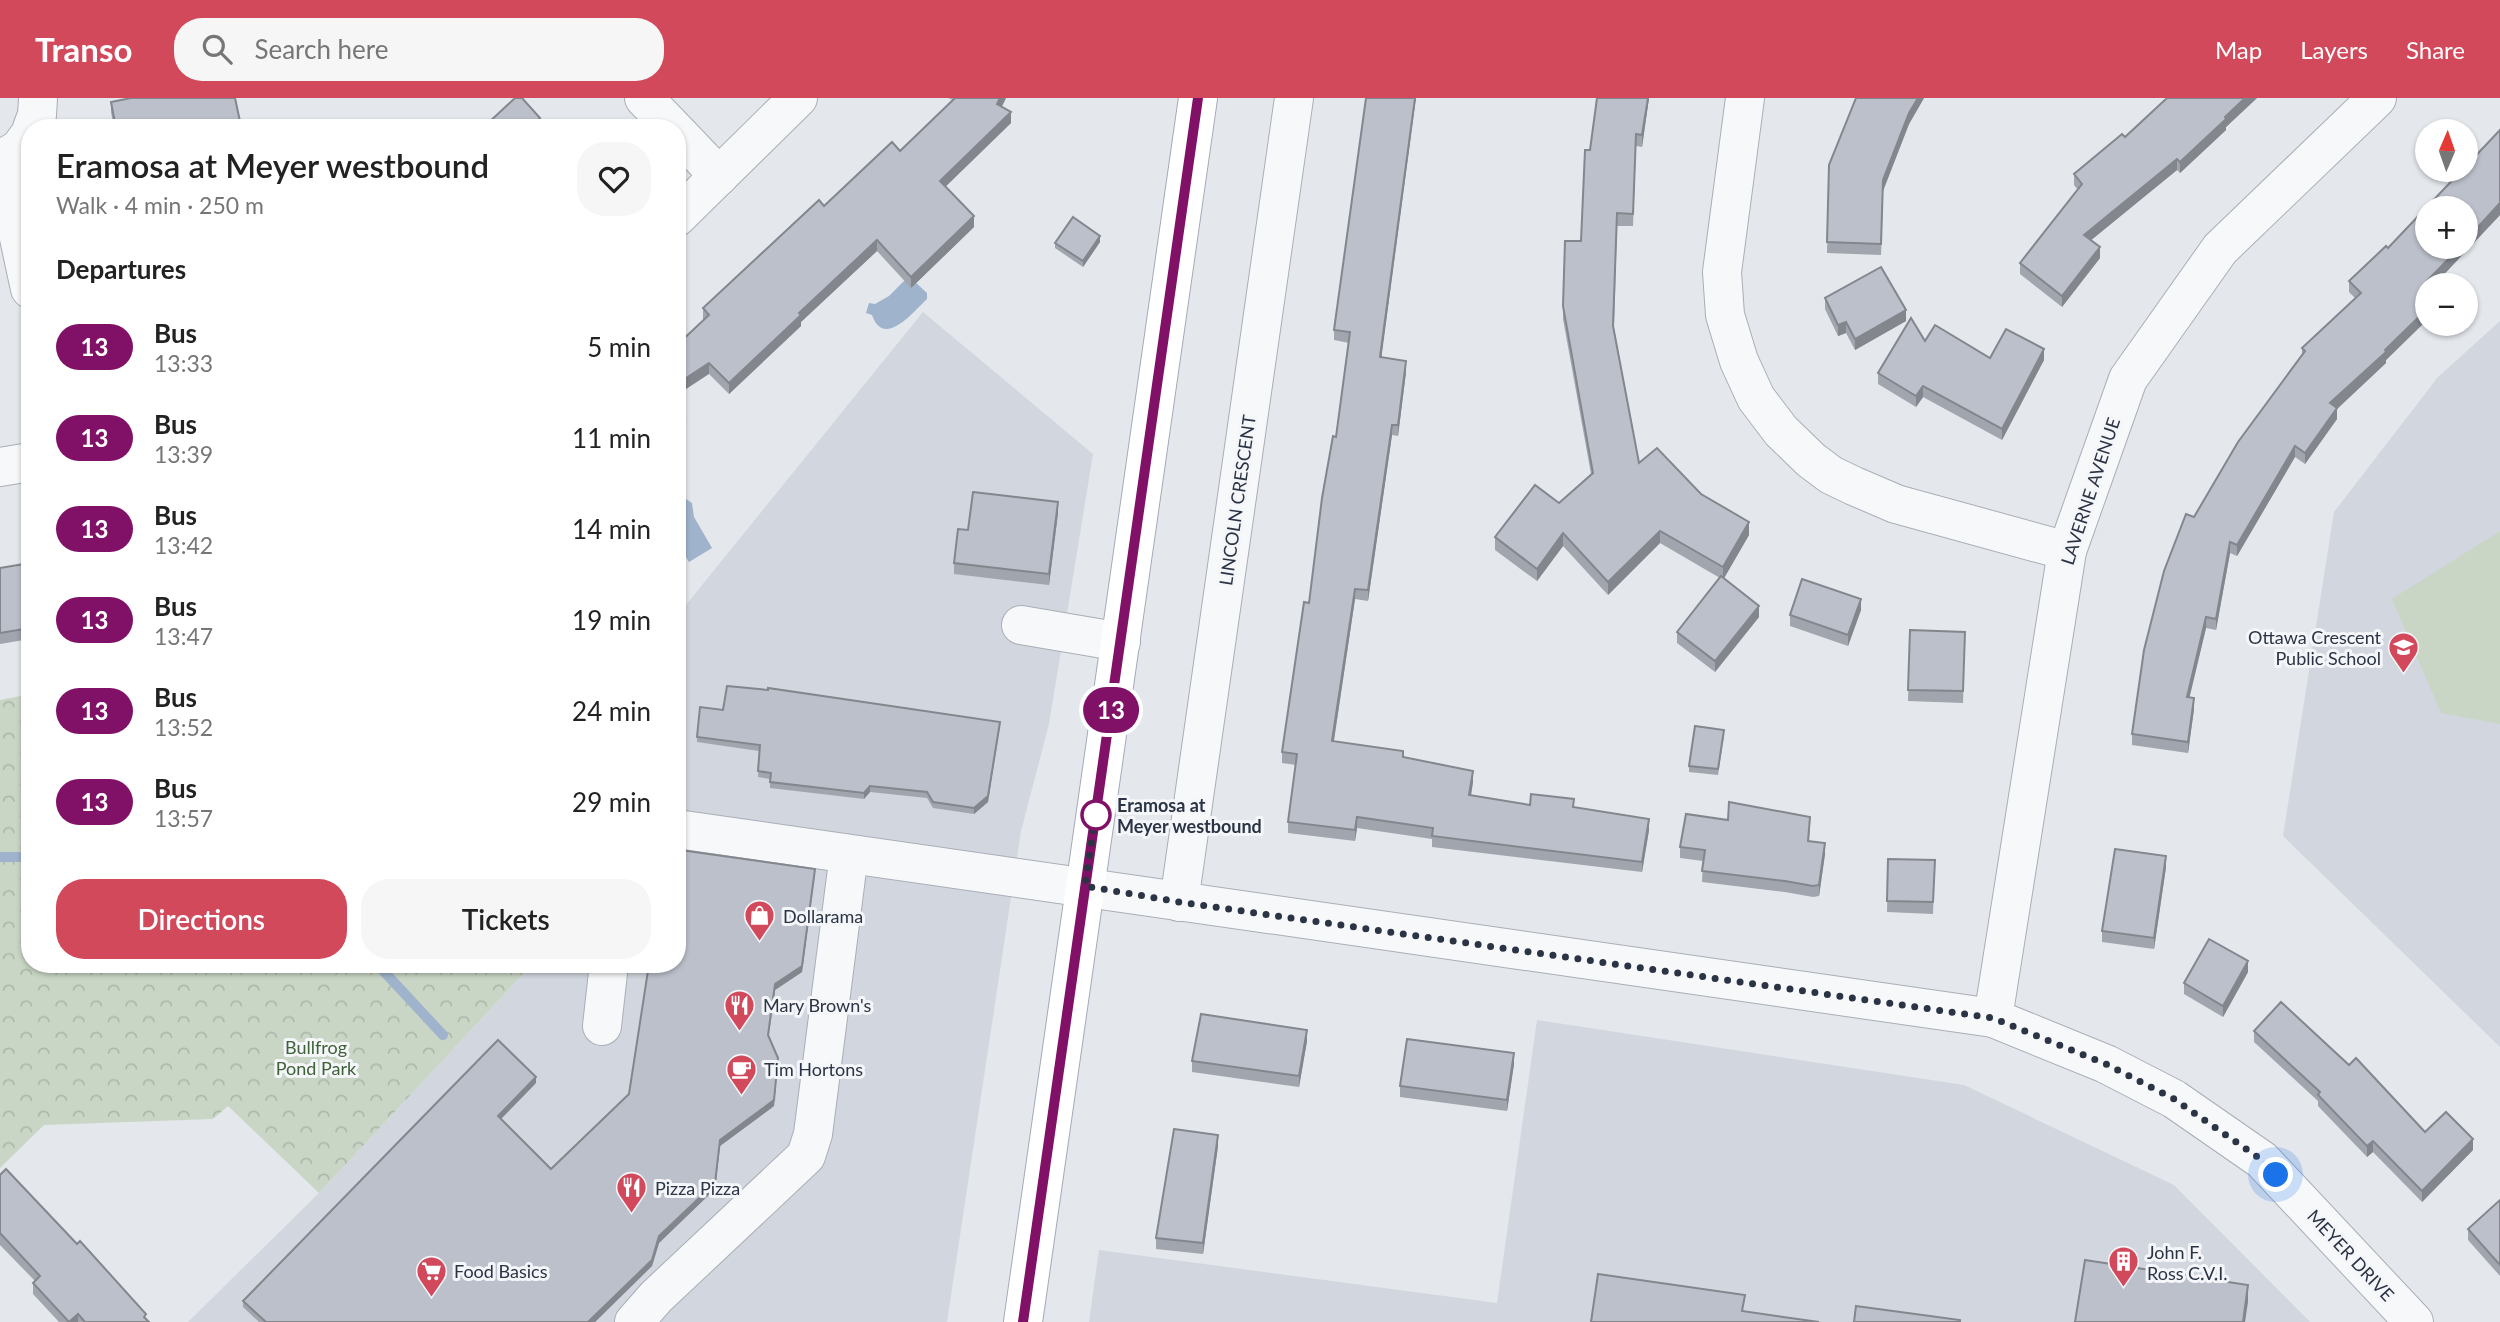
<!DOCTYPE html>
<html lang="en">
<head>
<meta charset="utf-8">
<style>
	body { margin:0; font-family:Lato,sans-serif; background:#f6f6f6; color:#222; height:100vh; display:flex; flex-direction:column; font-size:26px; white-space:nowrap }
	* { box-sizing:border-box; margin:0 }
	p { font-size:23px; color:#767676 }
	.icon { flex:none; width:38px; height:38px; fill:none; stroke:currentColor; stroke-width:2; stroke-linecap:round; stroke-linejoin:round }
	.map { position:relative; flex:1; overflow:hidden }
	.sheet { position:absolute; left:21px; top:21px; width:665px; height:854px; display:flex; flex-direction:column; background:#fff; border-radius:28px; box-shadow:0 2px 5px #0004 }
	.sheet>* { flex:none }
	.badge { padding:0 14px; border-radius:23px; font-size:24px; line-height:46px }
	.needle { width:46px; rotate:2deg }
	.fabs { position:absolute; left:2415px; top:21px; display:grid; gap:14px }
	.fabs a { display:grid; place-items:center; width:63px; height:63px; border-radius:50%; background:#fff; box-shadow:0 2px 5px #0004; font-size:35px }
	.you { position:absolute; width:35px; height:35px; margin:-18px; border:5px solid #fff; border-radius:50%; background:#1a73e8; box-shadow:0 0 0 10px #1a73e833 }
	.map>.badge { position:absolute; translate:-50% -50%; box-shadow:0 0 0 4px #fff }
	h2 { padding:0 35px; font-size:26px; line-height:63px }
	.round { display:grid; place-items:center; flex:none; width:74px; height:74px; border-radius:28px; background:#f6f6f6 }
	.headline { display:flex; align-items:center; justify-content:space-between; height:119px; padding:0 35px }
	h1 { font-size:33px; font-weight:600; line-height:52px }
	.cta { display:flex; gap:14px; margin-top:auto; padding:14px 35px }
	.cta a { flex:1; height:80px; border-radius:28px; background:#d1495b; color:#fff; font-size:28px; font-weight:600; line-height:80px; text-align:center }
	.cta a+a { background:#f6f6f6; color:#222 }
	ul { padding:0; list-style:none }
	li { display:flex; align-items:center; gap:21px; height:91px; padding:0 35px }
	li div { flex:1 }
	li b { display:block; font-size:26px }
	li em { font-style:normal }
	li .badge { min-width:77px; font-weight:700; text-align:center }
	header { display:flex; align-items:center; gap:42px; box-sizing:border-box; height:98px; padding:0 35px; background:#d1495b; color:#fff }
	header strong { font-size:33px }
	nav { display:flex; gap:38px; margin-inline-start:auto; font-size:24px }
	.search { width:490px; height:63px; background:#f6f6f6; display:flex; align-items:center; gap:18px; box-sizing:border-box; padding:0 24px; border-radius:28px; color:#767676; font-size:26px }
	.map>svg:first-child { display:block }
	.built { fill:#d2d6de }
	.park { fill:url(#park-crowns) }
	.pitch { fill:#c9d6c5 }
	.water { fill:#9fb4cc }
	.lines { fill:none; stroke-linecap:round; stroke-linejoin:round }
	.stream { stroke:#9fb4cc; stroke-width:10 }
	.minor-casing { stroke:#a9aeb7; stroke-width:40 }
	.major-casing { stroke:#a3abb8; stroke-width:40 }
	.minor { stroke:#f7f8fa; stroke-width:38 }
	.major { stroke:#fff; stroke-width:38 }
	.wall { fill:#a1a5ae }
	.shaded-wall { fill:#83868d }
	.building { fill:#bbc0ca; stroke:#83868d; stroke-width:2 }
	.line-casing { stroke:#fff; stroke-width:16 }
	.line { stroke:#811167; stroke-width:10 }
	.walk { stroke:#2b3445; stroke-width:7; stroke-dasharray:0 12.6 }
	.stop-dot { fill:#fff; stroke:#811167; stroke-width:3.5 }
	.labels { text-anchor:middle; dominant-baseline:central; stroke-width:6; stroke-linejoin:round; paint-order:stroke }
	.street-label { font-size:18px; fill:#2b3445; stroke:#f4f6f9 }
	.poi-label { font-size:18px; fill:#2b3445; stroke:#f4f6f9; text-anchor:start }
	.stop-label { font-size:18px; font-weight:bold; fill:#2b3445; stroke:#f4f6f9; text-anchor:start }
	.park-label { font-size:18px; fill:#3f6138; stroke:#f4f6f9 }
</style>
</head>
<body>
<header>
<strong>Transo</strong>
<div class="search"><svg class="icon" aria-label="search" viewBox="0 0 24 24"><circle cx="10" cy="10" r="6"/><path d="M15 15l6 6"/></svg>Search here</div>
<nav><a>Map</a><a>Layers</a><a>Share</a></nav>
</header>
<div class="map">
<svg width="2500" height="1224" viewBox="0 0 2500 1224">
	<defs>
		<pattern id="park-crowns" width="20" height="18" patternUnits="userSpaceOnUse" patternTransform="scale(1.75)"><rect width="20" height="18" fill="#c9d6c5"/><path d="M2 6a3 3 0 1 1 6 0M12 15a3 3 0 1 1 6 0" fill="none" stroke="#adb8ab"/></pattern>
	</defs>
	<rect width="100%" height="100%" fill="#e4e7ec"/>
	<g class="built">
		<path d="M923,214L1093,356L1049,626L1021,733L947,1224H188L319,1095L525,874L526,866H677V518Z"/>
		<path d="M2500,223V949L2283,738L2334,414L2438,279Z"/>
		<path d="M1537,922L1964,987L2174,1087L2310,1224H1089L1099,1152L1497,1205Z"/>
	</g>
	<path class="park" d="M30,596V866H526L525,874L319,1095L228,1008L213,1021L44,1027L0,1070V602Z"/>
	<path class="pitch" d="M2500,433V626L2441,615L2392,501Z"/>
	<g class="water">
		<path d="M906,181H912L927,195V201C913,214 884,251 872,217L866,215L869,205L875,206L889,198Z"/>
		<path d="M677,395L692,405L694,419L712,450L689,464L677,444Z"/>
	</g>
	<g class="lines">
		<g class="stream">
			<path d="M0,759H30"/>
			<path d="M377,866L443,937"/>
		</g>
		<defs>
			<g id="minor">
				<path d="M644,0L673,30"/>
				<path d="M1745,0L1722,174L1725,217L1739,263L1756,300L1781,333L1811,362L1831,377L1854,388L1896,406L2067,453"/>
				<path d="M32,30L37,17L38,0"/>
				<path d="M677,34L719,78"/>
				<path d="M2,61L30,191"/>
				<path d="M0,62L19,51L30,36"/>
				<path d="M677,119L798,0"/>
				<path d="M0,369L30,364"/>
				<path d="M1021,527L1121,544"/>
				<path d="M677,731L1993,920L2106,966L2174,1001L2262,1062L2414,1224"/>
				<path d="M1179,804L1294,0"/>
				<path d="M1993,920L2067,453L2128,281L2220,151L2377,0"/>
				<path d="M602,928L609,866"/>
				<path d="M634,1224L656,1199L806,1058L813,1036L849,756"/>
			</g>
			<path id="major" d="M1023,1224L1198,0"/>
		</defs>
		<use href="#minor" class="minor-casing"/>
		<use href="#major" class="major-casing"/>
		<use href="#minor" class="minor"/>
		<use href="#major" class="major"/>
	</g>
	<g class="wall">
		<path d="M235,0L241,30H114L111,14V4Z"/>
		<path d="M948,0H1006L1002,9L1011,25L945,89L974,129L911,190L877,153L801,224V228L729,296L709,276L703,221V210L824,108L900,53L953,2Z"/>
		<path d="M1366,0L1382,260L1406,274L1398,338L1392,337L1368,503L1355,501L1334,643L1403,659L1473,684L1471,698L1530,707L1574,709L1649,732L1642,774L1432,749V741L1357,730L1355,743L1288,735V724L1296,667L1282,665V654L1309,505L1336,339L1349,245L1334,242V232Z"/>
		<path d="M1597,0H1649L1642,49L1636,48L1633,128H1617L1614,230L1639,365L1701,396L1749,437L1724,480L1759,519L1715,574L1677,545V534L1720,480L1660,445L1608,497L1563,448L1537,483L1495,452V439L1559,405L1591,376L1563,221V208L1581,143L1590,52Z"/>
		<path d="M1856,0H1924L1909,26L1883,93L1881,157L1827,155L1829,67Z"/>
		<path d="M2167,0H2257L2226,29V32L2180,75L2177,72L2091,142L2100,160L2062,209L2020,176V165L2078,92L2074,87V76L2125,39Z"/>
		<path d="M2500,117L2434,187H2427V222L2386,262V265L2337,311V321L2305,366L2295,359L2237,458L2230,455L2216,532L2206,530L2189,600L2194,611L2188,655L2132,647V636L2194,419L2302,257V250L2355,200L2349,194V183L2388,150Z"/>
		<path d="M1100,144L1083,169L1055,150V145Z"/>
		<path d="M1825,200L1906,223L1855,252L1846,235L1838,238L1825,211Z"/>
		<path d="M1925,243L1990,260L2044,262L2002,342L1923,299L1916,309L1878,286V275Z"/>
		<path d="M1058,415L1049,487L954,476V465L968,432Z"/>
		<path d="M30,465V541L0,546V470Z"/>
		<path d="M1861,512L1848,548L1790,528V517Z"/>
		<path d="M1910,532L1965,534L1963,605L1908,603Z"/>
		<path d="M723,612L1000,629L988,704L974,716L933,710L927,700L870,694L864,701L770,690V681L758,679L759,653L697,644V639Z"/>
		<path d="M1724,638L1718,677L1689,674V668Z"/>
		<path d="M1728,722L1810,730L1809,743L1825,756L1819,798L1813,799L1785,794L1702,784L1703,763L1680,760V749Z"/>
		<path d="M1888,761L1935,762L1933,816L1887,814Z"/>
		<path d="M2166,769L2154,851L2102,844V833Z"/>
		<path d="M815,777L802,874L775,892L768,939L778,966L774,1008L720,1048L715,1091L659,1145L652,1168L595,1224H259L243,1209V1203L536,985L501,1021L551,1071L629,996Z"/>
		<path d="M2248,874L2223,919L2184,896V885Z"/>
		<path d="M2254,933L2349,967L2425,1034L2473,1052L2422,1104L2373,1054L2367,1059L2318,1008V1003L2254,944Z"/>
		<path d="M1307,943L1299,989L1192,974V963Z"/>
		<path d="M1514,966L1507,1013L1400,999V988Z"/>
		<path d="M1218,1048L1203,1156L1156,1151V1140Z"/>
		<path d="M0,1077L146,1222L149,1224H59L33,1196V1185L35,1183L0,1147Z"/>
		<path d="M2500,1102V1178L2468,1142V1131Z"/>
	</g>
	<g class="shaded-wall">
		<path d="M1000,0H1006L997,17V6Z"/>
		<path d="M1415,0H1416L1380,270V259Z"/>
		<path d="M1648,0H1649L1642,49V37Z"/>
		<path d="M1918,0H1924L1909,26L1883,93L1881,157L1883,82L1909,15Z"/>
		<path d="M2245,0H2257L2226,29V32L2180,75V64Z"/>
		<path d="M1011,14V25L940,94V83Z"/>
		<path d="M540,20V30L535,25Z"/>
		<path d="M2177,61V72L2084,148V137Z"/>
		<path d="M2500,105V117L2434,187H2427V194L2424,186L2460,149H2466V142Z"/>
		<path d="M974,118V129L911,190V179Z"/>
		<path d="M1100,138V144L1083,169V163Z"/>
		<path d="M877,142V153L801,224V228L729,296V285L799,215Z"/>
		<path d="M2100,149V160L2062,209V198Z"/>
		<path d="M2427,211V222L2386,262V265L2337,311V321L2305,366V355L2330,305Z"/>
		<path d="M1906,212V223L1855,252V241Z"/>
		<path d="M1846,224V235L1838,238V227Z"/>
		<path d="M2044,251V262L2002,342V331Z"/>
		<path d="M1406,263V274L1398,338V327Z"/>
		<path d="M709,265V276L677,297V286Z"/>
		<path d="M1923,288V299L1916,309V298Z"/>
		<path d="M685,318V329L677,335V324Z"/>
		<path d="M1392,327V337L1368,503V492Z"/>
		<path d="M2295,348V359L2237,458V447Z"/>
		<path d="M1058,404V415L1049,487V476Z"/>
		<path d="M1749,424V437L1723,482V469Z"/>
		<path d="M1660,433V445L1608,497V484Z"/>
		<path d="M1563,435V448L1537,483V471Z"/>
		<path d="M2230,444V455L2216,532V521Z"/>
		<path d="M1355,491V501L1332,654V643Z"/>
		<path d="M1861,501V512L1848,548V537Z"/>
		<path d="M1759,508V519L1715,574V563Z"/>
		<path d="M2206,519V530L2187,610V599Z"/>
		<path d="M2194,600V611L2188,655V644Z"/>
		<path d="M1000,624L988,704L974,716V710Z"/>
		<path d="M1473,673V684L1469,708V697Z"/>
		<path d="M870,688V694L864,701V695Z"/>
		<path d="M1357,719V730L1355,743V732Z"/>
		<path d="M1649,721V732L1642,774V764Z"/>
		<path d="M1825,745V756L1819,798V787Z"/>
		<path d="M2166,758V769L2154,851V840Z"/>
		<path d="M815,771L802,874L775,892L768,943L775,886Z"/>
		<path d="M2248,863V874L2223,919V908Z"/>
		<path d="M1307,932V943L1299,989V978Z"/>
		<path d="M1514,955V966L1507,1013V1002Z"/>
		<path d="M778,960L774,1008L720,1048L715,1091L659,1145L652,1168L595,1224H588L659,1138L720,1042Z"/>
		<path d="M536,979V985L498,1024V1018Z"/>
		<path d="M1218,1037V1048L1203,1156V1145Z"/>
		<path d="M2473,1041V1052L2422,1104V1093Z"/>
		<path d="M2373,1043V1054L2367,1059V1048Z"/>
		<path d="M2248,1187V1204L2245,1224H2243Z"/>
		<path d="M78,1216V1224H69Z"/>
	</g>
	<g class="building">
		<path d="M131,0H235L241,28L233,30H116L111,4Z"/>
		<path d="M515,0H522L540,20L535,25L540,30H491L487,26Z"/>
		<path d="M955,0H1000L997,6L1011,14L940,83L974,118L911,179L877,142L799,215L801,217L729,285L709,265L677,286V247L709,217L703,210L819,102L824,108L892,44L900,53Z"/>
		<path d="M1366,0H1415L1380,259L1406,263L1398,327H1392L1368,492L1355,491L1332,643L1403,653V659L1473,673L1469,697L1530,707L1531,696L1574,701L1573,709L1649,721L1642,764L1432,738L1433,730L1357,719L1355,732L1288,724L1297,656L1282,654L1304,504L1309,505L1322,400L1333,338L1336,339L1350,234L1334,232Z"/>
		<path d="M1597,0H1648L1642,37L1636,36L1633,116L1617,115L1613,228L1639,365L1657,350L1701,396L1749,424L1723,469L1660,433L1608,484L1563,435L1537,471L1495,439L1535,387L1559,405L1593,375L1563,208L1565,143H1581L1585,52H1590Z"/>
		<path d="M1856,0H1918L1909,15L1883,82L1881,146L1827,144L1829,67Z"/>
		<path d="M2167,0H2245L2225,19L2226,21L2180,64L2177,61L2084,137L2100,149L2062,198L2020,165L2082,86L2074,76L2122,36L2125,39Z"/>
		<path d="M2500,32V105L2466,142V110H2427V149H2460L2424,186L2427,189V211L2385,252L2386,254L2330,305L2337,310L2305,355L2295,348L2237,447L2230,444L2216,521L2206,519L2187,599L2194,600L2188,644L2132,636L2144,552L2164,473L2186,416L2194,419L2238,344L2305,253L2302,250L2361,195L2349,183L2386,148L2388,150L2462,72H2466V68Z"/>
		<path d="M1073,119L1100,138L1083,163L1055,145Z"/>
		<path d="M1881,169L1906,212L1855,241L1846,224L1838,227L1825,200Z"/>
		<path d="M1911,220L1925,243L1935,227L1990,260L2006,231L2044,251L2002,331L1923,288L1916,298L1878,275Z"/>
		<path d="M677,307L685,318L677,324Z"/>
		<path d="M973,394L1058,404L1049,476L954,465L958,431L968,432Z"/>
		<path d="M30,465V530L0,535V470Z"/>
		<path d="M1721,478L1759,508L1715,563L1677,534Z"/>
		<path d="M1802,481L1861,501L1848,537L1790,517Z"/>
		<path d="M1910,532L1965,534L1963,593L1908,592Z"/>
		<path d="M727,588L768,592V590L1000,624L988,698L974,710L933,704L927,694L870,688L864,695L770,684L771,675L758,673L760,647L697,639L700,609L723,612Z"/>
		<path d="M1695,628L1724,632L1718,671L1689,668Z"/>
		<path d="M1729,704L1810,719L1808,743L1825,745L1819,787L1813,788L1785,783L1702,773L1705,752L1680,749L1686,716L1728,722Z"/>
		<path d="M2115,751L2166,758L2154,840L2102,833Z"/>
		<path d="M680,752L815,771L802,868L775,886L768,937L778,960L774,1002L720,1042L715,1085L659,1138L652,1162L588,1224H266L243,1203L498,942L536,979L498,1018L551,1071L629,996L649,866H677V755Z"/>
		<path d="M1888,761L1935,762L1933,804L1887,803Z"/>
		<path d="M2209,841L2248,863L2223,908L2184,885Z"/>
		<path d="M2281,904L2349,967L2356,960L2425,1034L2446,1014L2473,1041L2422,1093L2373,1043L2367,1048L2318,997L2320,994L2254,933Z"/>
		<path d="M1201,916L1307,932L1299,978L1192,963Z"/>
		<path d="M1407,941L1514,955L1507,1002L1400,988Z"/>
		<path d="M1174,1031L1218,1037L1203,1145L1156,1140Z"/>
		<path d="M6,1071L77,1146L80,1143L146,1216L144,1219L149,1224H85L78,1216L69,1224L33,1185L40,1178L0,1135V1077Z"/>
		<path d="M2500,1102V1167L2468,1131Z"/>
		<path d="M2085,1162L2248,1187L2243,1224H2075Z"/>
		<path d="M1598,1176L1745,1197L1742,1213L1819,1224H1591Z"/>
		<path d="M1856,1208L1960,1222V1224H1854Z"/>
	</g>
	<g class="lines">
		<defs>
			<path id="line" d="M1023,1224L1198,0"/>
		</defs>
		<use href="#line" class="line-casing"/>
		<use href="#line" class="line"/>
		<path class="walk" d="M1096,717L1097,706L1085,788L1179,804L1993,920L2106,966L2174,1001L2262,1062L2276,1077"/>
	</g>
	<defs>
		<symbol id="school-pin" viewBox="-11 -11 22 30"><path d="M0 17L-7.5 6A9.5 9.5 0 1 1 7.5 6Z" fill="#d1495b" stroke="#f4f6f9"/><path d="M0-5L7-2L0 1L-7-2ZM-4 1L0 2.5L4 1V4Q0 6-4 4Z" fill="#fff"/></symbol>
		<symbol id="shop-pin" viewBox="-11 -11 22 30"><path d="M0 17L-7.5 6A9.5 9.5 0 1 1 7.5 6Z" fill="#d1495b" stroke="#f4f6f9"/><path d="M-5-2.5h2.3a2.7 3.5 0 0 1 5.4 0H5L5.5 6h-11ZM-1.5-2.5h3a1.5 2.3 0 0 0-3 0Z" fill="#fff"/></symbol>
		<symbol id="restaurant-pin" viewBox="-11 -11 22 30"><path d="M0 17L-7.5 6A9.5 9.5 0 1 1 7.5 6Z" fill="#d1495b" stroke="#f4f6f9"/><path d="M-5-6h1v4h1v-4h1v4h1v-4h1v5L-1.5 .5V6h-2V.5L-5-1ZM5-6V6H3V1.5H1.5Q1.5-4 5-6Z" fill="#fff"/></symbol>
		<symbol id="cafe-pin" viewBox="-11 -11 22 30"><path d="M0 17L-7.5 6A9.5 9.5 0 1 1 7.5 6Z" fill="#d1495b" stroke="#f4f6f9"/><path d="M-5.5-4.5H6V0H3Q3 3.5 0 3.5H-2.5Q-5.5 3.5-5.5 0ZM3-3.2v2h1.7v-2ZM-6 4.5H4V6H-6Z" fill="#fff"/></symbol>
		<symbol id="building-pin" viewBox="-11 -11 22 30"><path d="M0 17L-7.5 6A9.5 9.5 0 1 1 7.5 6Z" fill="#d1495b" stroke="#f4f6f9"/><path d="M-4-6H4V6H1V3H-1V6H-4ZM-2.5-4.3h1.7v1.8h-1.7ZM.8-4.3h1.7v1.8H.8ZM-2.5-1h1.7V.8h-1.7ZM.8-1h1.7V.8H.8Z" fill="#fff"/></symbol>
		<symbol id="supermarket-pin" viewBox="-11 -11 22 30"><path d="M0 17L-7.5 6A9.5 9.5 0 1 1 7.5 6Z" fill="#d1495b" stroke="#f4f6f9"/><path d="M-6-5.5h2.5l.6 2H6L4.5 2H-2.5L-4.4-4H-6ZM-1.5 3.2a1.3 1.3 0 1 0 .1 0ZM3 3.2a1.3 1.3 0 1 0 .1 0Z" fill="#fff"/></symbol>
	</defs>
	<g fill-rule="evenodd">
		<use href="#school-pin" x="2386" y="532" width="35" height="47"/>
		<use href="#shop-pin" x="742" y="800" width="35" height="47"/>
		<use href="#restaurant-pin" x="722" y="890" width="35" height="47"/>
		<use href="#cafe-pin" x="724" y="954" width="35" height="47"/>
		<use href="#restaurant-pin" x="614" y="1072" width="35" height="47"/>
		<use href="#building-pin" x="2106" y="1146" width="35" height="47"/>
		<use href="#supermarket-pin" x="414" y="1156" width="35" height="47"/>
	</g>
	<circle class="stop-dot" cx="1096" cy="717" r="14"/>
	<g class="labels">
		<g class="street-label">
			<text transform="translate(2090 393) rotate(-72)">LAVERNE AVENUE</text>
			<text transform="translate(1237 402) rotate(-82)">LINCOLN CRESCENT</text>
			<text transform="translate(2351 1157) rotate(47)">MEYER DRIVE</text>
		</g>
		<g class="poi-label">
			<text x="2381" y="539" text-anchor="end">Ottawa Crescent<tspan x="2381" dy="21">Public School</tspan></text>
			<text x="783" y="818">Dollarama</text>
			<text x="763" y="907">Mary Brown's</text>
			<text x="764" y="971">Tim Hortons</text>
			<text x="655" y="1090">Pizza Pizza</text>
			<text x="2147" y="1154">John F.<tspan x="2147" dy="21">Ross C.V.I.</tspan></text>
			<text x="454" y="1173">Food Basics</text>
		</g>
		<g class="stop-label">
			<text x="1117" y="707">Eramosa at<tspan x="1117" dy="21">Meyer westbound</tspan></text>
		</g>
		<g class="park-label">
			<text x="316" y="949">Bullfrog<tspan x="316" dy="21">Pond Park</tspan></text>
		</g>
	</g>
</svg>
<div class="fabs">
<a><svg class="needle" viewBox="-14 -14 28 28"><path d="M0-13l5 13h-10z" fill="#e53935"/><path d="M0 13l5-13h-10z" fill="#767676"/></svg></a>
<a>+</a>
<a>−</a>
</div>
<div class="you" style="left:2276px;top:1077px"></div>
<b class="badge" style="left:1111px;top:612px;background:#811167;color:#fff">13</b>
<section class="sheet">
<div class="headline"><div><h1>Eramosa at Meyer westbound</h1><p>Walk · 4 min · 250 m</p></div><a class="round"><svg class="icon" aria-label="heart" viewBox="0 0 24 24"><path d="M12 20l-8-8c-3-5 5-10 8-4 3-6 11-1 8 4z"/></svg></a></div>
<h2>Departures</h2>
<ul>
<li><span class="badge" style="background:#811167;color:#fff">13</span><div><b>Bus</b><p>13:33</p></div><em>5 min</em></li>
<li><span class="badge" style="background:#811167;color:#fff">13</span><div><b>Bus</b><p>13:39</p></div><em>11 min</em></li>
<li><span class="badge" style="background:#811167;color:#fff">13</span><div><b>Bus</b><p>13:42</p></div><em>14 min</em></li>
<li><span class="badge" style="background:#811167;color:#fff">13</span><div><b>Bus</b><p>13:47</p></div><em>19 min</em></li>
<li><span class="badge" style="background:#811167;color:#fff">13</span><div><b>Bus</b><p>13:52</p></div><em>24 min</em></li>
<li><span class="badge" style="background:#811167;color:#fff">13</span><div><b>Bus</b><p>13:57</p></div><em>29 min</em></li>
</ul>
<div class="cta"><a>Directions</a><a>Tickets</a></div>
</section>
</div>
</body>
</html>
